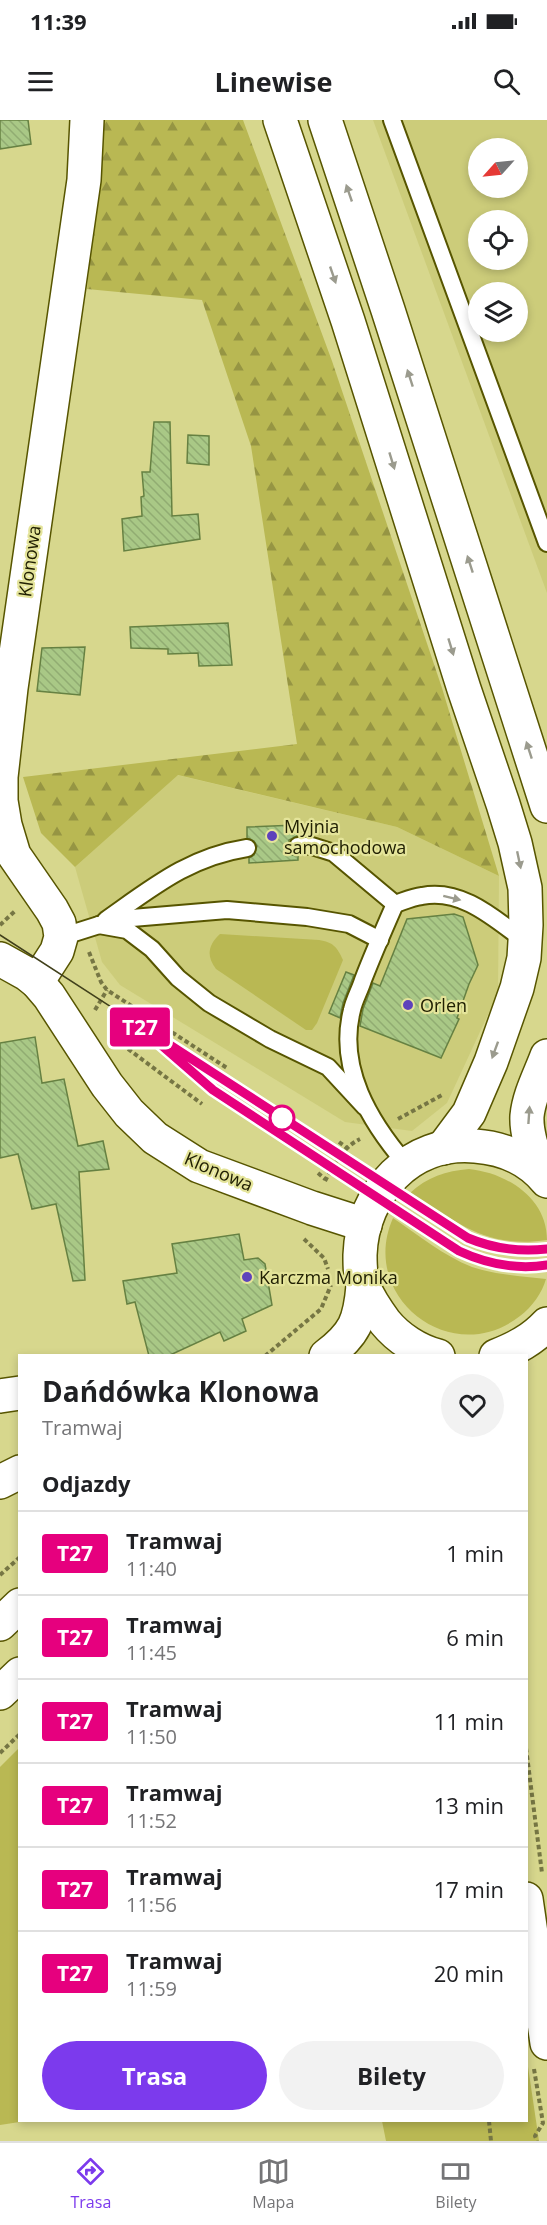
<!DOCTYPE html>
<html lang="pl">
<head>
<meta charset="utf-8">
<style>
	body { margin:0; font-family:"Open Sans",sans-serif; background:#f2f2f2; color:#202124; height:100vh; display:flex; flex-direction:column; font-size:22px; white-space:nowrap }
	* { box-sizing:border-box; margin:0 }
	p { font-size:20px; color:#757577 }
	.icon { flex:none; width:33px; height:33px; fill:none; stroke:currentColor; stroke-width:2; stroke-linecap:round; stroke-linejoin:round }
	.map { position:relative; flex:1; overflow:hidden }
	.panel { position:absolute; left:18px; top:1234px; width:510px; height:768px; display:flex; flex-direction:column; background:#fff; border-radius:0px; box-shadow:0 3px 9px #0003 }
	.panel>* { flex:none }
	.badge { padding:0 12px; border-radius:4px; font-size:21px; line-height:39px }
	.needle { width:39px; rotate:243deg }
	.buttons { position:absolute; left:468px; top:18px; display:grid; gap:12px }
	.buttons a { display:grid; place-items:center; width:60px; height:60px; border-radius:50%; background:#fff; box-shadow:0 3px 9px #0003; font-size:30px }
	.map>.badge { position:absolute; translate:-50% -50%; box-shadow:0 0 0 3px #fff }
	h2 { padding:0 24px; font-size:22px; line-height:54px }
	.round { display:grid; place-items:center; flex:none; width:63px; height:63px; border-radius:32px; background:#f2f2f2 }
	.summary { display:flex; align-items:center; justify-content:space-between; height:102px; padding:0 24px }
	h1 { font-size:28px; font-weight:700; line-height:45px }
	.cta { display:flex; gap:12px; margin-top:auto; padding:12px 24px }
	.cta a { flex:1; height:69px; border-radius:36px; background:#7c3aed; color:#fff; font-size:24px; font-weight:700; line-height:69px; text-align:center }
	.cta a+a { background:#f2f2f2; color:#202124 }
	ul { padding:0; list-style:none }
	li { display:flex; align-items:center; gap:18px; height:84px; padding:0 24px; border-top:2px solid #e0e0e0 }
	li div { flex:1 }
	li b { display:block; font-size:22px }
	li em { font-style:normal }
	li .badge { min-width:66px; font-weight:700; text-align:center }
	.status { display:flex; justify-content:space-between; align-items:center; height:42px; padding:0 30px; background:#fff; direction:ltr }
	.status svg { height:16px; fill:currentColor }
	header { display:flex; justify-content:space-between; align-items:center; height:78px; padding:0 24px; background:#fff; font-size:27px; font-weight:700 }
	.dock { display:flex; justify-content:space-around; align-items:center; height:84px; border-top:2px solid #e0e0e0; background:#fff; font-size:16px; color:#757577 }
	.dock a { display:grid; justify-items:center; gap:3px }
	.dock .current { color:#7c3aed }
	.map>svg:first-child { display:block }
	.built { fill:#cccc7a; fill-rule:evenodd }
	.green { fill:#b9b853 }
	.forest { fill:url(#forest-firs) }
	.building { fill:url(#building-back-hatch); stroke:#668142; stroke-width:1.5 }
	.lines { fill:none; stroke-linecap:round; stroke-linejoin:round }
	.service-casing { stroke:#575500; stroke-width:20 }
	.minor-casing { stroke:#575500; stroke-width:36 }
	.secondary-casing { stroke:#575500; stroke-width:36 }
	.path { stroke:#767644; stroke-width:4; stroke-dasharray:4.5 3; stroke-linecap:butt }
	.service { stroke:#fff; stroke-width:16 }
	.minor { stroke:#fff; stroke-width:33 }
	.secondary { stroke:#fff; stroke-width:33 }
	.tram { stroke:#41401b; stroke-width:1.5 }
	.oneway { fill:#9b9b8e }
	.line-casing { stroke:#fff; stroke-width:14 }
	.line { stroke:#e6007e; stroke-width:9 }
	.poi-dot { fill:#5e42bb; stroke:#e4e49a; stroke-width:2 }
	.stop-dot { fill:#fff; stroke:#e6007e; stroke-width:3 }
	.labels { text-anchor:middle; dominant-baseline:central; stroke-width:4.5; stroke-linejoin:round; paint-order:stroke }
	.street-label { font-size:18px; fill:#212003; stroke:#e4e49a }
	.poi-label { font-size:18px; fill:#212003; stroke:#e4e49a; text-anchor:start }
</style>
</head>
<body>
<div class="status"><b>11:39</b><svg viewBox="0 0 49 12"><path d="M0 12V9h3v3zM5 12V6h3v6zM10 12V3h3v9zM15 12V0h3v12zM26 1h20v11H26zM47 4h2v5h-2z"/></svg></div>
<header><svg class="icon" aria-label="menu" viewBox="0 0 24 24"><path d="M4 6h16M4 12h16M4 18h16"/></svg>Linewise<svg class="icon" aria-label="search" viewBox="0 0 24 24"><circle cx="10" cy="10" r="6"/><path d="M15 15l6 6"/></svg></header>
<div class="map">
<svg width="547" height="2021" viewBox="0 0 547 2021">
	<defs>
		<pattern id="forest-firs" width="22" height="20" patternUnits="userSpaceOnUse" patternTransform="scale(1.5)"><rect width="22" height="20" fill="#b9b853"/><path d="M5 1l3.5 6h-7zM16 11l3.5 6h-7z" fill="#969543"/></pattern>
		<pattern id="building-back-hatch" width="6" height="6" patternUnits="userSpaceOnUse" patternTransform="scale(1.5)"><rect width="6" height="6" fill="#a9c886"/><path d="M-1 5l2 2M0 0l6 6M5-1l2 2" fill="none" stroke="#91ac72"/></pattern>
	</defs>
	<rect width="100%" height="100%" fill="#d7d78d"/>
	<g class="built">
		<path d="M373,0H547V473ZM478,28H518V68H478ZM478,100H518V140H478ZM478,172H518V212H478Z"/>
		<path d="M177,655L397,707L499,756L498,873L447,983L412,1011L345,1002L120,865L102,842L75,747Z"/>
	</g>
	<g class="green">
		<path d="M220,814L319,820C333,822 337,827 343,840L317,903L312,910H306L216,849C206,836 208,825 220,814Z"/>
		<path d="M469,1049C507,1053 547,1078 547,1120C487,1129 458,1103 410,1073C427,1057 446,1051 469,1049Z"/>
		<path d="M393,1098C418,1115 444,1136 472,1147C496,1155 521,1156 546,1159C542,1173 532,1187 520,1196C452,1250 358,1177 393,1098Z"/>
		<path d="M19,1628L20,2001H26L0,2005V1647Z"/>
		<path d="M527,1940L539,2021H386L382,2001H526Z"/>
	</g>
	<path class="forest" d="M103,0H243L332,241L442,568L499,756L397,707L178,655L75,747L41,713L23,657L297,624L251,326L202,180L87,169Z"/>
	<g class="building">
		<path d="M0,0H28L31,24L0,29Z"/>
		<path d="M154,302H170L172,396L198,394L200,419L124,431L122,399L142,396L141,377L144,376L142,352H150Z"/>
		<path d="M188,315L209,316V345L187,343Z"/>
		<path d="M228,503L232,545L199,546L198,533L168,534V529L131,528L130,507Z"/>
		<path d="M85,527L80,575L37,571L42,528Z"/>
		<path d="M296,705L297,716L289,720L288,727L292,735L298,736V740L249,743V738L254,735L257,726L254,721L247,718V707Z"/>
		<path d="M454,794L463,797L478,845L469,864L457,898L459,899L441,938L360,906L363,889L373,863L380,866L407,799Z"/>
		<path d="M346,852L354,855L343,883L340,898L329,893Z"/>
		<path d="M35,917L42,963L64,959L78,1026L103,1021L109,1049L79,1052L85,1160L73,1161L56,1084L32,1089L18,1034L0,1038V923Z"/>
		<path d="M239,1114L244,1140L258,1138L265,1144L272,1185L242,1199L246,1211L224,1221L220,1212L168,1236H149L135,1182L127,1184L123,1161L177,1153L172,1124Z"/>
	</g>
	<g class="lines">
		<defs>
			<g id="service">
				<path d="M392,0L547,423"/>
				<path d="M298,726H312L334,733L395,784"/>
				<path d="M395,784C384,809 373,834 363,860C360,870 354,880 352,890C337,948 370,1002 406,1044"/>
				<path d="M395,784C404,781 413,777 422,776C462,768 495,799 525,821"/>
				<path d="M106,800C153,767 189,737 247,728"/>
				<path d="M99,805L127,810L152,829L178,858L209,883L270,919L328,947L365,987"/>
				<path d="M61,817L99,805L132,798L227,790L307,797L349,804L380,820"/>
			</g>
			<g id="minor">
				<path d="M280,0L348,201L464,569L503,684L515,723L525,768L526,805L524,838L517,868L491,942L469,993L443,1028"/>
				<path d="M325,0L388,190L547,686"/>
				<path d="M0,839L27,854L37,862L49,876L107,965L129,993L155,1018L199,1046L312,1088L365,1105"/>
				<path d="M37,862L57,831L61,817L59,803L52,790L14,735L5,705L1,681V657L11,568L84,60L87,0"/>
				<path d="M540,1052C534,1034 526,1014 527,996C529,975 540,955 547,936"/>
				<path d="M0,1276L20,1273"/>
				<path d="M0,1362L20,1352"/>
				<path d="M526,1779L547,1923"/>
			</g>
			<g id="secondary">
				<path d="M326,1236C355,1214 360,1201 363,1166"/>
				<path d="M438,1236C418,1231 398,1218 385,1202C377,1191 369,1180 364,1167C360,1157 360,1146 360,1135C362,1072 411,1020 475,1026C503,1028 529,1039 547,1061"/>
				<path d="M496,1236C516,1228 532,1220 547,1204"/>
				<path d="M0,1504L20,1485"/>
				<path d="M0,1573L20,1554"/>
			</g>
		</defs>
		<use href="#service" class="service-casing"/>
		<use href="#minor" class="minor-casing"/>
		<use href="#secondary" class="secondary-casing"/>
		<g class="path">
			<path d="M0,805L15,791"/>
			<path d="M89,832L101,862L107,870L227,948"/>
			<path d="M95,890L107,870"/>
			<path d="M116,920L202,984"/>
			<path d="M398,999L444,974"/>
			<path d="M339,1022L347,1028"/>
			<path d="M318,1053L325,1059"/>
			<path d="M325,1061C334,1045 343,1027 360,1019"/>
			<path d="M304,1119L324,1138L328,1149"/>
			<path d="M265,1236L321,1189L331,1165"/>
			<path d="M0,1455L20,1437"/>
			<path d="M526,1628L542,1753"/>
			<path d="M0,1633L20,1614"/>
			<path d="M534,1949L543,2003L535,2016L537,2021"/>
			<path d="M489,2001L491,2021"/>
		</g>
		<use href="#service" class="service"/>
		<use href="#minor" class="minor"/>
		<use href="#secondary" class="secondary"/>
		<g class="tram">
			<path d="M0,815L468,1118C494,1129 519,1132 547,1129"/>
			<path d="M173,935L213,970L459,1131C487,1144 515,1150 547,1145"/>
		</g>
	</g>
	<defs><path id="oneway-solid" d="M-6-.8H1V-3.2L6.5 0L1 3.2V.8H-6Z" transform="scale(1.5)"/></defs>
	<g class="oneway">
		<use href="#oneway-solid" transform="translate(349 73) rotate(-109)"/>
		<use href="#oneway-solid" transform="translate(333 155) rotate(71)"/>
		<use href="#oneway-solid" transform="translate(410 258) rotate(-108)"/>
		<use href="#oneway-solid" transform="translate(392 341) rotate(73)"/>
		<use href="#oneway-solid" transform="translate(470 444) rotate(-108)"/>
		<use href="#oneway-solid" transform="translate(451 527) rotate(73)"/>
		<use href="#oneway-solid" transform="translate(529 630) rotate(-108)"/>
		<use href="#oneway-solid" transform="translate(519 740) rotate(78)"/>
		<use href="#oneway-solid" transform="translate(452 778) rotate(14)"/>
		<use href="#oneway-solid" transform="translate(495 930) rotate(110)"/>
		<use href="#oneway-solid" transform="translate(529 995) rotate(-86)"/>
	</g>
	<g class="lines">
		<defs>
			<path id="line" d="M547,1129C519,1132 494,1129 468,1118L136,903L213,970L459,1131C487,1144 515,1150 547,1145"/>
		</defs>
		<use href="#line" class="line-casing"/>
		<use href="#line" class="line"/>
	</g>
	<g class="poi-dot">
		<circle cx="272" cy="716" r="6"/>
		<circle cx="408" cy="885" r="6"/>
		<circle cx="247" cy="1157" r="6"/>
	</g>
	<circle class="stop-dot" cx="282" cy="998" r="12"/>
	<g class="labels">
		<g class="street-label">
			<text transform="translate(29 441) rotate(-82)">Klonowa</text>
			<text transform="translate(219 1051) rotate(23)">Klonowa</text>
		</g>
		<g class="poi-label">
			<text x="284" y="706">Myjnia<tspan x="284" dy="21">samochodowa</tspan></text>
			<text x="420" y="885">Orlen</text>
			<text x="259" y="1157">Karczma Monika</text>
		</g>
	</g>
</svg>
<div class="buttons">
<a><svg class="needle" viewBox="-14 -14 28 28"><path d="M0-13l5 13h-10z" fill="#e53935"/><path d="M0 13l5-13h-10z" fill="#757577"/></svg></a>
<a><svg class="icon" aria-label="locate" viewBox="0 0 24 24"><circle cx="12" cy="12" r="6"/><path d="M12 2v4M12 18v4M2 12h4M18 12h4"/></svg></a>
<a><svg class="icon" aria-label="layers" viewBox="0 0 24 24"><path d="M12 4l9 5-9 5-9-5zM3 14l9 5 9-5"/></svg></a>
</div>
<b class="badge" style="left:140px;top:907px;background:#e6007e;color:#fff">T27</b>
<section class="panel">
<div class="summary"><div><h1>Dańdówka Klonowa</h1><p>Tramwaj</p></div><a class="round"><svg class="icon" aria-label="heart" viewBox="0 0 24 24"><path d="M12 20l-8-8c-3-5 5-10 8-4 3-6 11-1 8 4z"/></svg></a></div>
<h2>Odjazdy</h2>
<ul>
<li><span class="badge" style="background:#e6007e;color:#fff">T27</span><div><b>Tramwaj</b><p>11:40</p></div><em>1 min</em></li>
<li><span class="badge" style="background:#e6007e;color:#fff">T27</span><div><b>Tramwaj</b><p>11:45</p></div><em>6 min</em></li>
<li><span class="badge" style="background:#e6007e;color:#fff">T27</span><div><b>Tramwaj</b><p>11:50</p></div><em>11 min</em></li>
<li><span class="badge" style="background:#e6007e;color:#fff">T27</span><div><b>Tramwaj</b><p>11:52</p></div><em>13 min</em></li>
<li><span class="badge" style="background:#e6007e;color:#fff">T27</span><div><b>Tramwaj</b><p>11:56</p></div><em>17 min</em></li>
<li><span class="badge" style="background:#e6007e;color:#fff">T27</span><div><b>Tramwaj</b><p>11:59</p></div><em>20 min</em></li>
</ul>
<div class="cta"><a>Trasa</a><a>Bilety</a></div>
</section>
</div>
<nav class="dock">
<a class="current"><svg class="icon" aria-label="directions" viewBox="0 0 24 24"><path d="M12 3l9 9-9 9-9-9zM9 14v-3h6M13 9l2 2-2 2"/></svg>Trasa</a>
<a><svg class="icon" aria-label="map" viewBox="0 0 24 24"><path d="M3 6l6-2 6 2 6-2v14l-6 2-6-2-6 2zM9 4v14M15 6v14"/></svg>Mapa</a>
<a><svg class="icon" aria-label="tickets" viewBox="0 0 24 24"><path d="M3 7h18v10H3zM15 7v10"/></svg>Bilety</a>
</nav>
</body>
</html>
